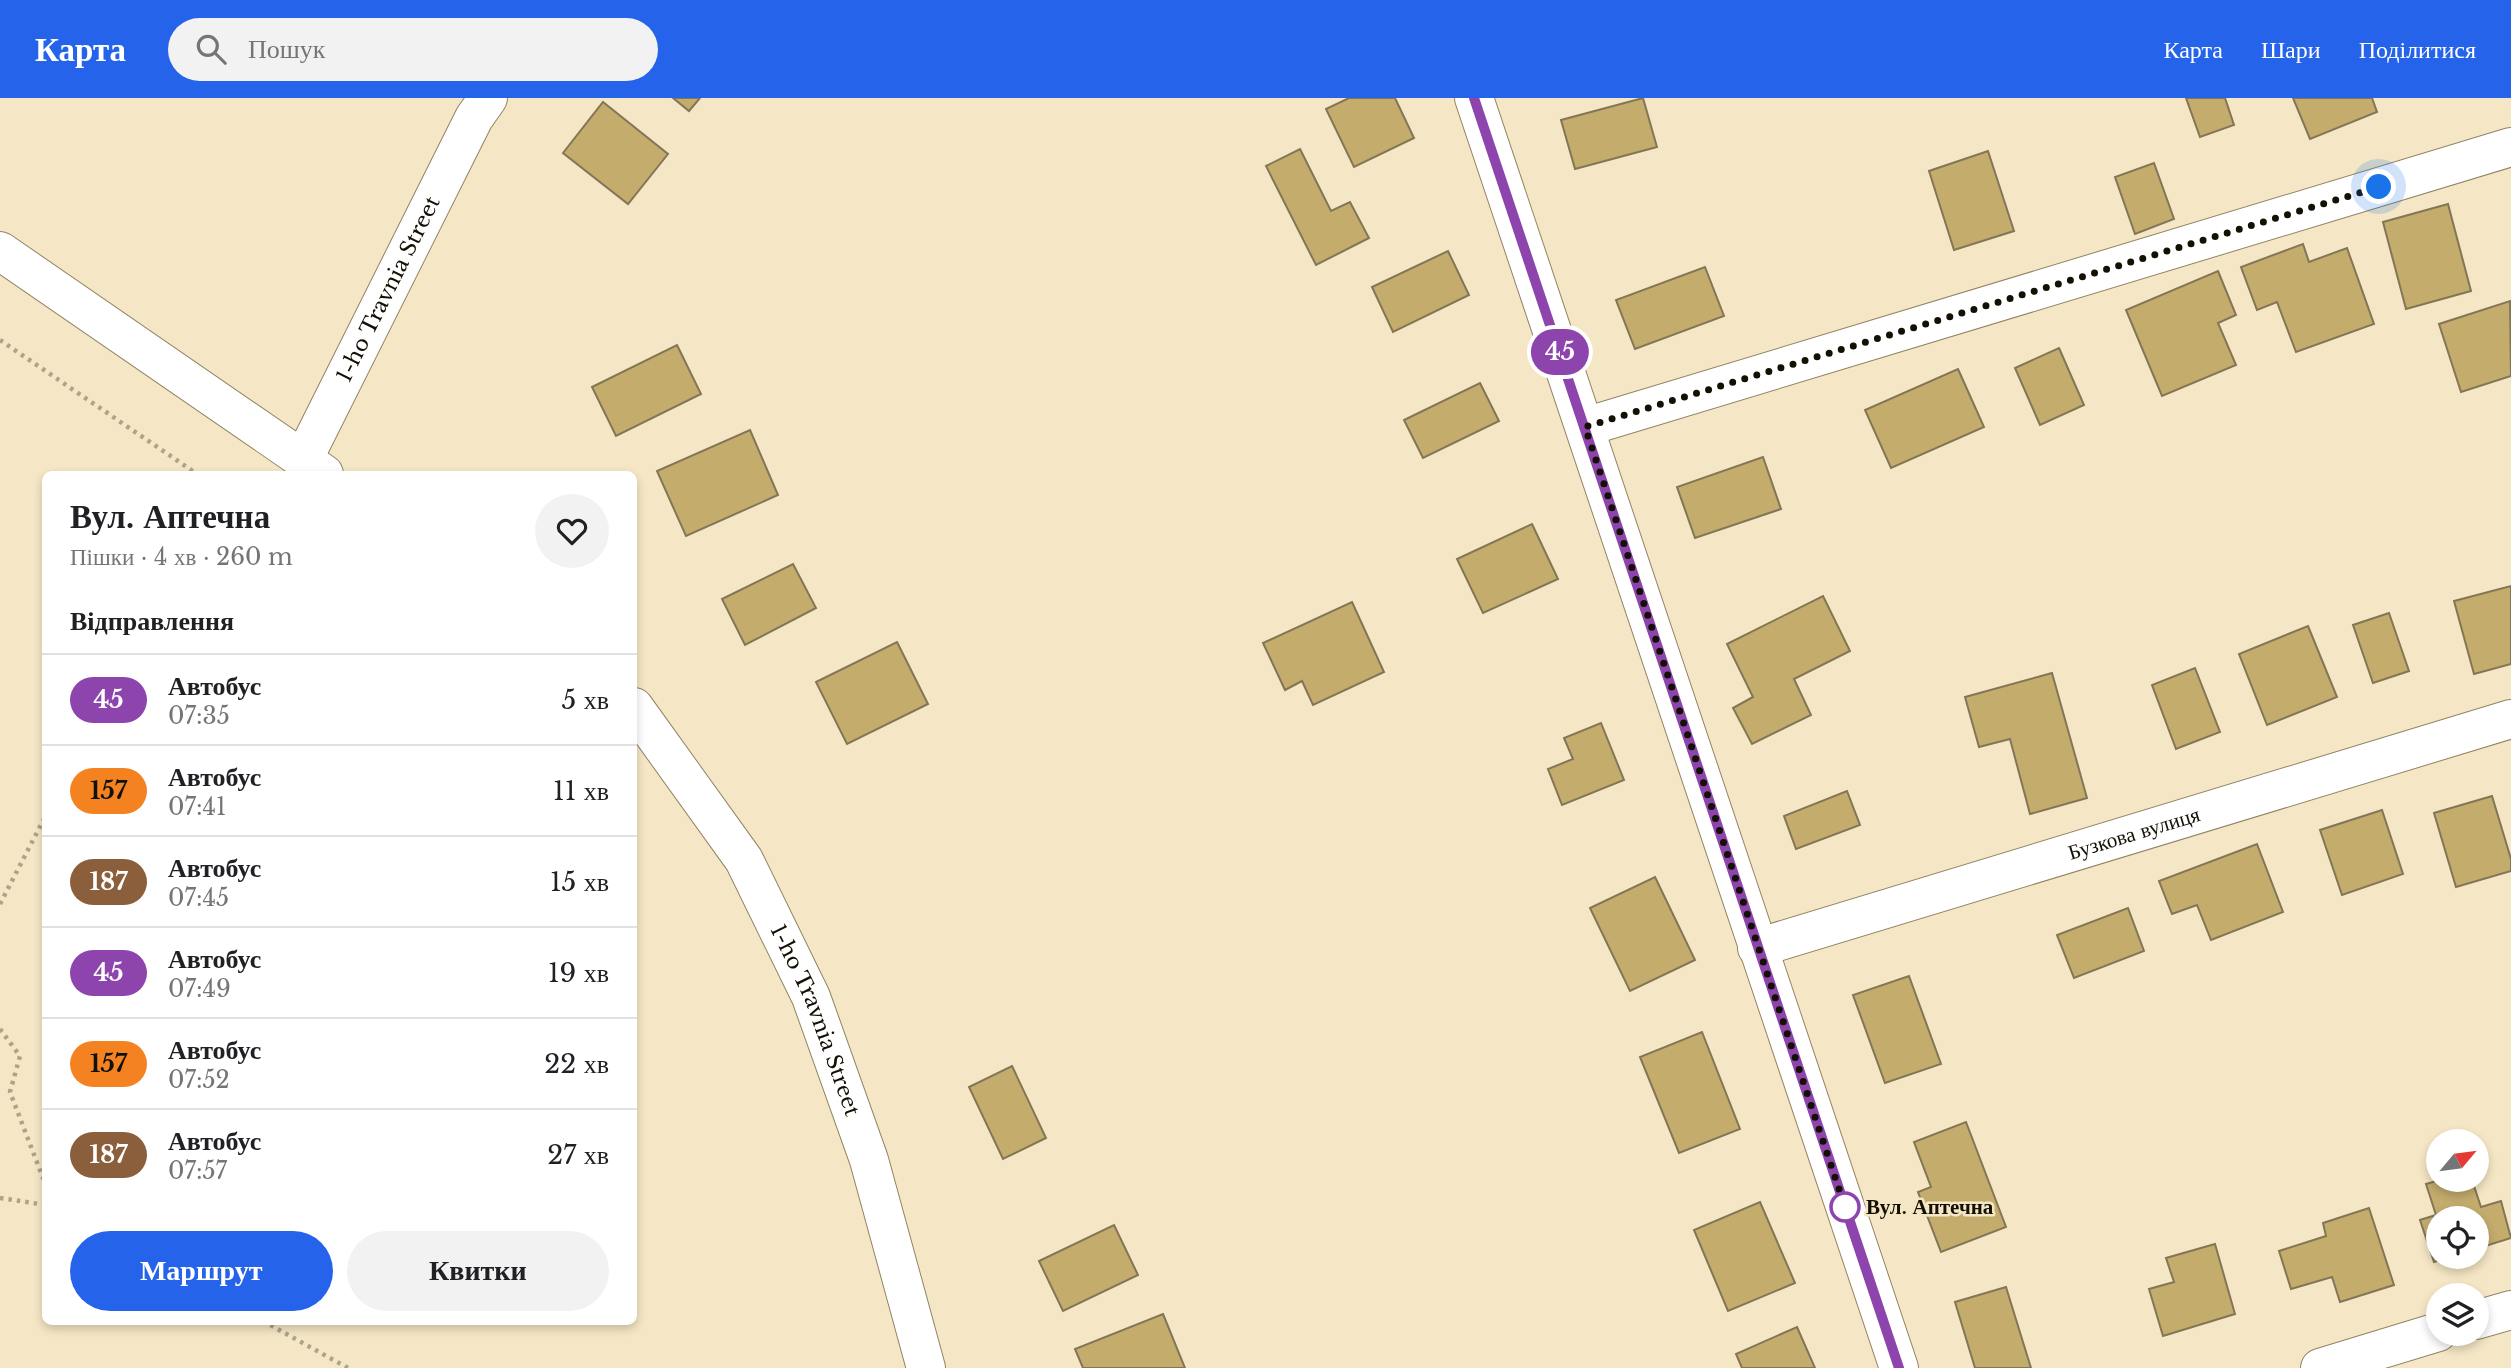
<!DOCTYPE html>
<html lang="uk">
<head>
<meta charset="utf-8">
<style>
	body { margin:0; font-family:"Libre Baskerville",serif; background:#f2f2f2; color:#202124; height:100vh; display:flex; flex-direction:column; font-size:26px; white-space:nowrap }
	* { box-sizing:border-box; margin:0 }
	p { font-size:23px; color:#757577 }
	.icon { flex:none; width:38px; height:38px; fill:none; stroke:currentColor; stroke-width:2; stroke-linecap:round; stroke-linejoin:round }
	.map { position:relative; flex:1; overflow:hidden }
	.drawer { position:absolute; left:42px; top:373px; width:595px; height:854px; display:flex; flex-direction:column; background:#fff; border-radius:10px; box-shadow:0 4px 10px #0003 }
	.drawer>* { flex:none }
	.badge { padding:0 14px; border-radius:23px; font-size:24px; line-height:46px }
	.needle { width:46px; rotate:61deg }
	.controls { position:absolute; left:2426px; top:1031px; display:grid; gap:14px }
	.controls a { display:grid; place-items:center; width:63px; height:63px; border-radius:50%; background:#fff; box-shadow:0 4px 10px #0003; font-size:35px }
	.you { position:absolute; width:35px; height:35px; margin:-18px; border:5px solid #fff; border-radius:50%; background:#1a73e8; box-shadow:0 0 0 10px #1a73e833 }
	.map>.badge { position:absolute; translate:-50% -50%; box-shadow:0 0 0 4px #fff }
	h2 { padding:0 28px; font-size:26px; line-height:63px }
	.round { display:grid; place-items:center; flex:none; width:74px; height:74px; border-radius:37px; background:#f2f2f2 }
	.overview { display:flex; align-items:center; justify-content:space-between; height:119px; padding:0 28px }
	h1 { font-size:33px; font-weight:800; line-height:52px }
	.action { display:flex; gap:14px; margin-top:auto; padding:14px 28px }
	.action a { flex:1; height:80px; border-radius:42px; background:#2563eb; color:#fff; font-size:28px; font-weight:800; line-height:80px; text-align:center }
	.action a+a { background:#f2f2f2; color:#202124 }
	ul { padding:0; list-style:none }
	li { display:flex; align-items:center; gap:21px; height:91px; padding:0 28px; border-top:2px solid #e0e0e0 }
	li div { flex:1 }
	li b { display:block; font-size:26px }
	li em { font-style:normal }
	li .badge { min-width:77px; font-weight:700; text-align:center }
	header { display:flex; align-items:center; gap:42px; box-sizing:border-box; height:98px; padding:0 35px; background:#2563eb; color:#fff }
	header strong { font-size:33px }
	nav { display:flex; gap:38px; margin-inline-start:auto; font-size:24px }
	.search { width:490px; height:63px; background:#f2f2f2; display:flex; align-items:center; gap:18px; box-sizing:border-box; padding:0 24px; border-radius:38px; color:#757577; font-size:26px }
	.map>svg:first-child { display:block }
	.building { fill:#c4ac6d; stroke:#837657; stroke-width:2 }
	.lines { fill:none; stroke-linecap:round; stroke-linejoin:round }
	.minor-casing { stroke:#918464; stroke-width:40 }
	.path { stroke:#ada388; stroke-width:4.5; stroke-dasharray:3.5 5; stroke-linecap:butt }
	.minor { stroke:#fff; stroke-width:38 }
	.line-casing { stroke:#fff; stroke-width:16 }
	.line { stroke:#8e44ad; stroke-width:10 }
	.walk { stroke:#141004; stroke-width:7; stroke-dasharray:0 12.6 }
	.stop-dot { fill:#fff; stroke:#8e44ad; stroke-width:3.5 }
	.labels { text-anchor:middle; dominant-baseline:central; stroke-width:5; stroke-linejoin:round; paint-order:stroke }
	.street-label { font-size:21px; fill:#141004; stroke:#f5e7c5 }
	.stop-label { font-size:21px; font-weight:bold; fill:#141004; stroke:#f5e7c5; text-anchor:start }
</style>
</head>
<body>
<header>
<strong>Карта</strong>
<div class="search"><svg class="icon" aria-label="search" viewBox="0 0 24 24"><circle cx="10" cy="10" r="6"/><path d="M15 15l6 6"/></svg>Пошук</div>
<nav><a>Карта</a><a>Шари</a><a>Поділитися</a></nav>
</header>
<div class="map">
<svg width="2511" height="1270" viewBox="0 0 2511 1270">
	<rect width="100%" height="100%" fill="#f5e7c5"/>
	<g class="building">
		<path d="M673,0H700L689,13Z"/>
		<path d="M1349,0H1395L1414,40L1354,69L1326,11Z"/>
		<path d="M1643,0L1657,49L1575,71L1561,22Z"/>
		<path d="M2186,0H2225L2234,27L2200,39Z"/>
		<path d="M2293,0H2372L2377,14L2310,41Z"/>
		<path d="M603,4L668,56L628,106L563,55Z"/>
		<path d="M1300,51L1331,113L1350,104L1369,140L1316,167L1266,68Z"/>
		<path d="M1988,53L2014,133L1954,152L1929,73Z"/>
		<path d="M2154,65L2174,121L2135,136L2115,79Z"/>
		<path d="M2448,106L2471,193L2406,211L2383,124Z"/>
		<path d="M2303,146L2309,164L2347,150L2374,226L2296,254L2277,204L2257,212L2241,169Z"/>
		<path d="M1448,153L1469,197L1393,234L1372,189Z"/>
		<path d="M1705,169L1724,218L1635,251L1616,202Z"/>
		<path d="M2218,173L2236,217L2218,225L2236,267L2162,298L2126,212Z"/>
		<path d="M2510,203L2511,278L2461,294L2439,226Z"/>
		<path d="M677,247L701,296L616,338L592,289Z"/>
		<path d="M2059,250L2084,307L2040,327L2015,270Z"/>
		<path d="M1958,271L1984,329L1891,370L1865,312Z"/>
		<path d="M1480,285L1499,323L1423,360L1404,322Z"/>
		<path d="M750,332L778,397L686,438L657,373Z"/>
		<path d="M1763,359L1781,411L1695,440L1677,389Z"/>
		<path d="M1532,426L1558,481L1483,515L1457,461Z"/>
		<path d="M793,466L816,510L745,547L722,501Z"/>
		<path d="M2511,488V566L2474,576L2454,503Z"/>
		<path d="M1823,498L1850,553L1794,581L1811,617L1752,646L1733,610L1753,599L1727,546Z"/>
		<path d="M1352,504L1384,574L1313,607L1302,583L1285,592L1263,545Z"/>
		<path d="M2389,515L2409,573L2373,585L2353,527Z"/>
		<path d="M2308,528L2337,599L2267,627L2239,556Z"/>
		<path d="M897,544L928,606L847,646L816,584Z"/>
		<path d="M2195,570L2220,634L2176,651L2152,587Z"/>
		<path d="M2052,575L2087,700L2030,716L2010,641L1979,649L1965,599Z"/>
		<path d="M1601,625L1624,682L1562,707L1548,671L1573,661L1564,640Z"/>
		<path d="M1847,693L1860,727L1796,751L1784,718Z"/>
		<path d="M2492,698L2511,761V773L2456,789L2434,715Z"/>
		<path d="M2382,712L2403,776L2342,797L2320,732Z"/>
		<path d="M2257,746L2283,814L2211,842L2197,807L2172,816L2159,783Z"/>
		<path d="M1655,779L1695,862L1630,893L1590,810Z"/>
		<path d="M2128,810L2144,853L2074,880L2057,837Z"/>
		<path d="M1909,878L1941,966L1885,985L1853,897Z"/>
		<path d="M1702,934L1740,1031L1679,1055L1640,959Z"/>
		<path d="M1012,968L1046,1040L1003,1061L969,989Z"/>
		<path d="M1966,1024L2006,1129L1941,1154L1918,1094L1931,1089L1914,1044Z"/>
		<path d="M2440,1082H2472L2481,1109L2501,1103L2511,1140L2476,1151V1120H2438V1158H2452L2434,1164L2420,1122L2436,1117L2426,1086Z"/>
		<path d="M1760,1104L1795,1185L1728,1213L1694,1132Z"/>
		<path d="M2369,1110L2394,1187L2340,1204L2332,1179L2291,1191L2279,1153L2326,1138L2323,1125Z"/>
		<path d="M1114,1127L1138,1177L1063,1213L1039,1163Z"/>
		<path d="M2215,1146L2235,1216L2163,1238L2149,1191L2174,1184L2166,1160Z"/>
		<path d="M2006,1189L2031,1270H1975L1955,1204Z"/>
		<path d="M1163,1216L1185,1270H1083L1075,1251Z"/>
		<path d="M1797,1229L1815,1270H1742L1736,1256Z"/>
	</g>
	<g class="lines">
		<defs>
			<g id="minor">
				<path d="M1474,0L1899,1270"/>
				<path d="M0,153L324,376"/>
				<path d="M1585,329L2511,49"/>
				<path id="s1" d="M303,362L474,20L488,0"/>
				<path id="s2" d="M634,609L744,762L811,899L869,1062L926,1270"/>
				<path id="s3" d="M1757,850L2511,621"/>
				<path d="M2476,1222L2511,1212"/>
				<path d="M2320,1270L2438,1234"/>
			</g>
		</defs>
		<use href="#minor" class="minor-casing"/>
		<g class="path">
			<path d="M0,242L197,376"/>
			<path d="M0,806L46,717"/>
			<path d="M0,931L20,958L10,994L46,1088"/>
			<path d="M0,1100L46,1107"/>
			<path d="M263,1223L348,1270"/>
		</g>
		<use href="#minor" class="minor"/>
	</g>
	<g class="lines">
		<defs>
			<path id="line" d="M1474,0L1899,1270"/>
		</defs>
		<use href="#line" class="line-casing"/>
		<use href="#line" class="line"/>
		<path class="walk" d="M1845,1109L1846,1112L1585,329L2379,89"/>
	</g>
	<circle class="stop-dot" cx="1845" cy="1109" r="14"/>
	<g class="labels">
		<g class="street-label">
			<text stroke="none"><textPath href="#s1" startOffset="191">1-ho Travnia Street</textPath></text>
			<text stroke="none"><textPath href="#s3" startOffset="394">Бузкова вулиця</textPath></text>
			<text stroke="none"><textPath href="#s2" startOffset="364">1-ho Travnia Street</textPath></text>
		</g>
		<g class="stop-label">
			<text x="1866" y="1109">Вул. Аптечна</text>
		</g>
	</g>
</svg>
<div class="controls">
<a><svg class="needle" viewBox="-14 -14 28 28"><path d="M0-13l5 13h-10z" fill="#e53935"/><path d="M0 13l5-13h-10z" fill="#757577"/></svg></a>
<a><svg class="icon" aria-label="locate" viewBox="0 0 24 24"><circle cx="12" cy="12" r="6"/><path d="M12 2v4M12 18v4M2 12h4M18 12h4"/></svg></a>
<a><svg class="icon" aria-label="layers" viewBox="0 0 24 24"><path d="M12 4l9 5-9 5-9-5zM3 14l9 5 9-5"/></svg></a>
</div>
<div class="you" style="left:2379px;top:89px"></div>
<b class="badge" style="left:1560px;top:254px;background:#8e44ad;color:#fff">45</b>
<section class="drawer">
<div class="overview"><div><h1>Вул. Аптечна</h1><p>Пішки · 4 хв · 260 m</p></div><a class="round"><svg class="icon" aria-label="heart" viewBox="0 0 24 24"><path d="M12 20l-8-8c-3-5 5-10 8-4 3-6 11-1 8 4z"/></svg></a></div>
<h2>Відправлення</h2>
<ul>
<li><span class="badge" style="background:#8e44ad;color:#fff">45</span><div><b>Автобус</b><p>07:35</p></div><em>5 хв</em></li>
<li><span class="badge" style="background:#f58220;color:#111">157</span><div><b>Автобус</b><p>07:41</p></div><em>11 хв</em></li>
<li><span class="badge" style="background:#8b5e3c;color:#fff">187</span><div><b>Автобус</b><p>07:45</p></div><em>15 хв</em></li>
<li><span class="badge" style="background:#8e44ad;color:#fff">45</span><div><b>Автобус</b><p>07:49</p></div><em>19 хв</em></li>
<li><span class="badge" style="background:#f58220;color:#111">157</span><div><b>Автобус</b><p>07:52</p></div><em>22 хв</em></li>
<li><span class="badge" style="background:#8b5e3c;color:#fff">187</span><div><b>Автобус</b><p>07:57</p></div><em>27 хв</em></li>
</ul>
<div class="action"><a>Маршрут</a><a>Квитки</a></div>
</section>
</div>
</body>
</html>
